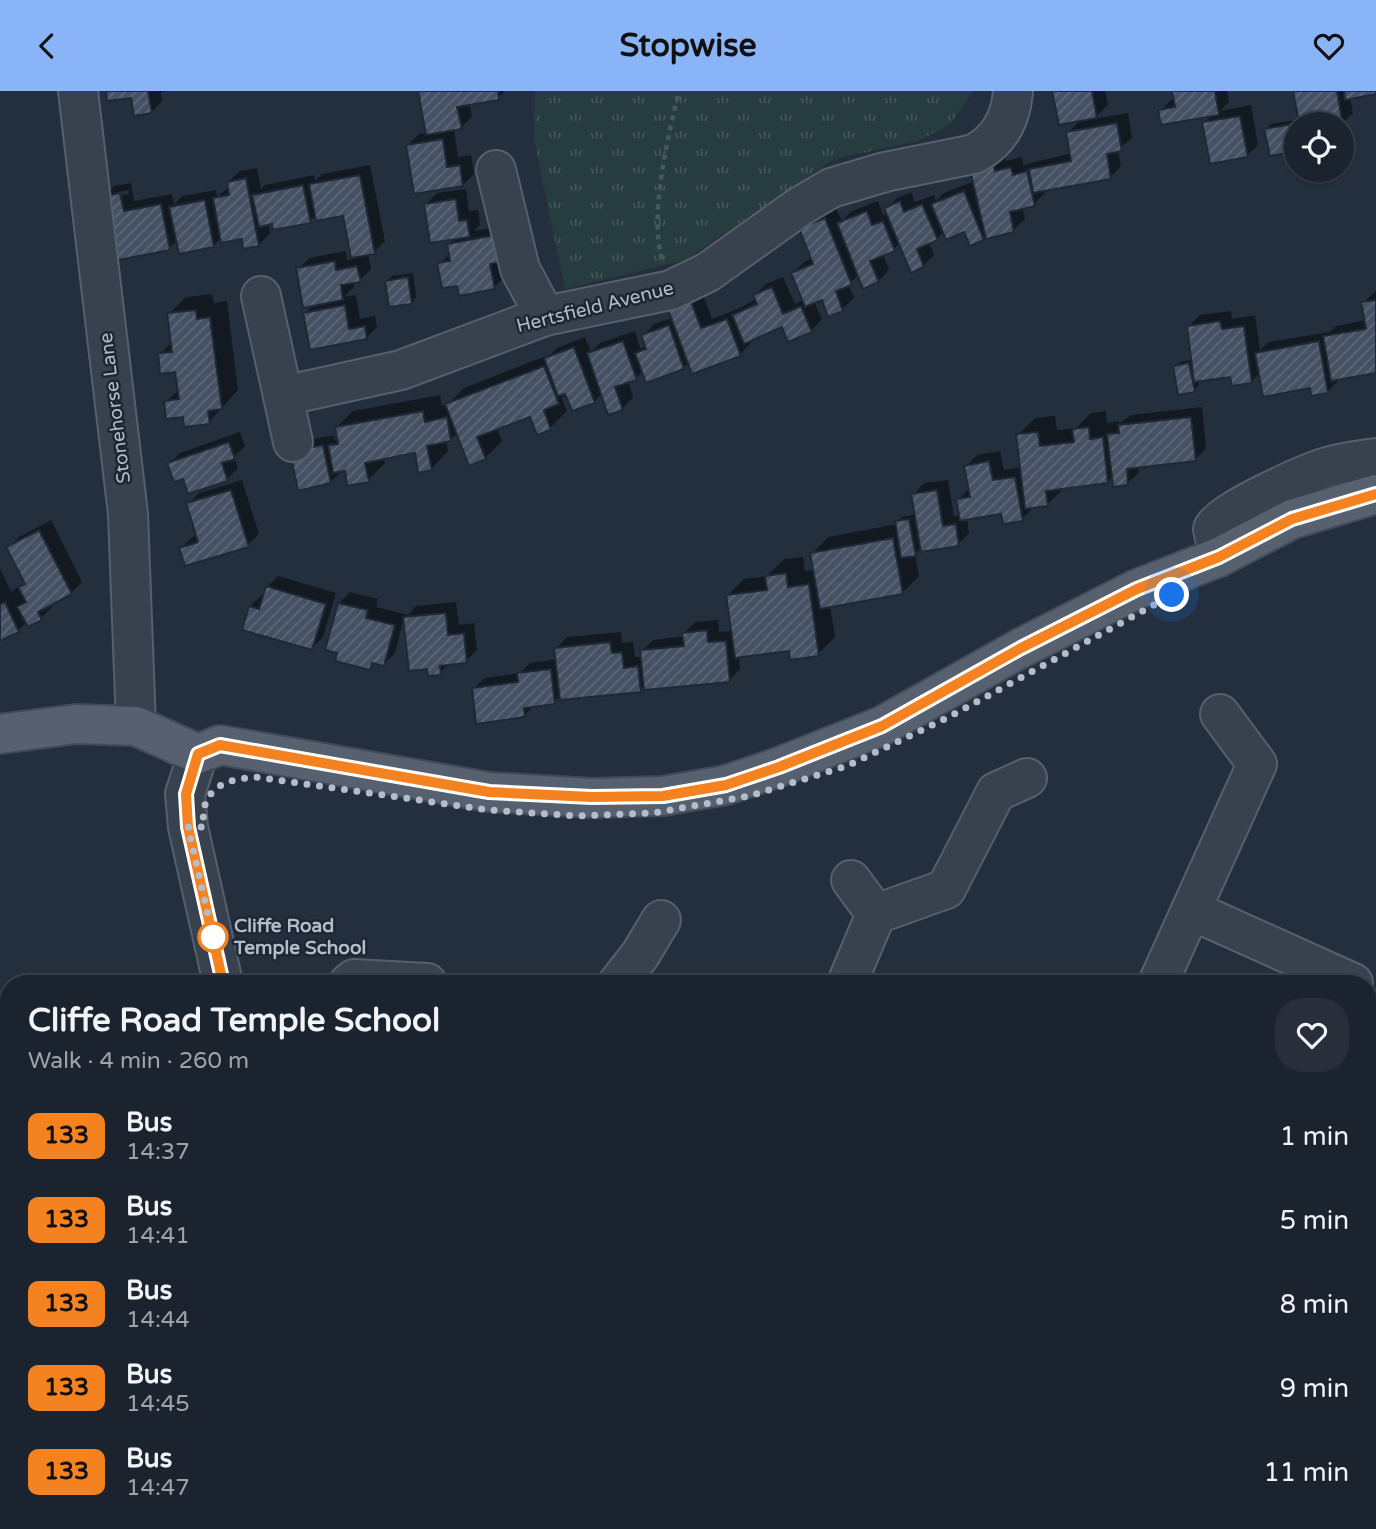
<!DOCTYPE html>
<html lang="en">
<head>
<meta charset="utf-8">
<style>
	body { margin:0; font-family:"Varela Round",sans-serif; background:#282f3a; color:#f1f3f6; height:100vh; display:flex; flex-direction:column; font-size:26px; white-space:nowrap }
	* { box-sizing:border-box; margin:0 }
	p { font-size:23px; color:#a0a4aa }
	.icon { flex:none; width:38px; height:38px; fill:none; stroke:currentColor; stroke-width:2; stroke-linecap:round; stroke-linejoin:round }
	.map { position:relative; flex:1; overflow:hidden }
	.details { position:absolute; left:0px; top:884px; width:1377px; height:555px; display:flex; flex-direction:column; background:#1b232e; border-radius:28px 28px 0 0; box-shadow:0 2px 5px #0004,0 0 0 2px #39404a }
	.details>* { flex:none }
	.badge { padding:0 14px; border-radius:10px; font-size:24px; line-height:46px }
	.tools { position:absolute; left:1284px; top:21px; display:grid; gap:14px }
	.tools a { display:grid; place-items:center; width:70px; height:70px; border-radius:50%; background:#1b232e; box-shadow:0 2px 5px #0004,0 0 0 2px #39404a; font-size:35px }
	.you { position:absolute; width:35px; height:35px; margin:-18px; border:5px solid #fff; border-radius:50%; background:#1a73e8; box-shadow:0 0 0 10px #1a73e833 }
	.map>.badge { position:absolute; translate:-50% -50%; box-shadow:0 0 0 4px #fff }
	.round { display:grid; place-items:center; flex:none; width:74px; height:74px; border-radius:28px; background:#282f3a }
	.summary { display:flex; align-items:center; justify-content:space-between; height:119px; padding:0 28px }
	h1 { font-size:33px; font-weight:700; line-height:52px }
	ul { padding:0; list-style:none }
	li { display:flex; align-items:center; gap:21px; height:84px; padding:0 28px }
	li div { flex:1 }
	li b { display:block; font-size:26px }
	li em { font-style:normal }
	li .badge { min-width:77px; font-weight:700; text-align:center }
	header { display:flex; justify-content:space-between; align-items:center; height:91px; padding:0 28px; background:#8ab4f8; color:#111; font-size:32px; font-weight:700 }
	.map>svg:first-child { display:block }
	.grass { fill:url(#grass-tufts) }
	.shadow { fill:#0007; fill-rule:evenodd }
	.building { fill:url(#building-hatch); stroke:#1f2835; stroke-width:2 }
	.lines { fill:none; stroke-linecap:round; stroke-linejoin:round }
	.minor-casing { stroke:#565f6c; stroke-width:42 }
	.major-casing { stroke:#414a57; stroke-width:42 }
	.path { stroke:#44595c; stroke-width:4.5; stroke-dasharray:5 5; stroke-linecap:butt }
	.minor { stroke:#38414e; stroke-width:38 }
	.major { stroke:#56606e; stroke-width:38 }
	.line-casing { stroke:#fff; stroke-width:16 }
	.line { stroke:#f58220; stroke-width:10 }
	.walk { stroke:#b4bcc9; stroke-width:7; stroke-dasharray:0 12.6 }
	.stop-dot { fill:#fff; stroke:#f58220; stroke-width:3.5 }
	.labels { text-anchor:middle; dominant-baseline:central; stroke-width:5; stroke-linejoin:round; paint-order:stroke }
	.street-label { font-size:19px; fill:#b4bcc9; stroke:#1d2633 }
	.stop-label { font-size:19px; font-weight:bold; fill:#b4bcc9; stroke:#1d2633; text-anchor:start }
</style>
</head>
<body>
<header><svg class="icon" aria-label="back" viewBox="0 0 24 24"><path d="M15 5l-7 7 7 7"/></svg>Stopwise<svg class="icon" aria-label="heart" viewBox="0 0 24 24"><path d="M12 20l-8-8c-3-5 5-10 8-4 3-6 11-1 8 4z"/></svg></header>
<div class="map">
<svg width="1376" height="1438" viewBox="0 0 1376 1438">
	<defs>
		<pattern id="grass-tufts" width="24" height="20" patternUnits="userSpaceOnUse" patternTransform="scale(1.75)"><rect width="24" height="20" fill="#263c3f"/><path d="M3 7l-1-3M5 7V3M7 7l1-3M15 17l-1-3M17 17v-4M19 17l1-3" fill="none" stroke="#435659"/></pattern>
		<pattern id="building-hatch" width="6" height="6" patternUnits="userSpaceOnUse" patternTransform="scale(1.75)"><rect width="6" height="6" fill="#455162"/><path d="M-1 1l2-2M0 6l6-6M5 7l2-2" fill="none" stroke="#5d6877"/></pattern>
	</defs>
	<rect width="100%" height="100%" fill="#242f3e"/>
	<path class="grass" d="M535,0H974L949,34L918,50L834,68L685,169L565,198L534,48Z"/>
	<g class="shadow">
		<path d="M107,0H169L161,1L162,10L151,21L132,5Z"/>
		<path d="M420,0H505L498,7L469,12L472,25L461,37L454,38L458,66L471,64L474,83L463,94L408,54L419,43L427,42Z"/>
		<path d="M1055,0H1105L1108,14L1094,28L1128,22L1132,47L1118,59L1121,75L1110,86L1044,98L1045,102L1034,113L1022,116L1025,128L1013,139L983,148L965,139L944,140L937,148L929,151L934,164L923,175L900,152L894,158L883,163L889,179L878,190L859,184L848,193L854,207L842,218L829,223L822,207L814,210L822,228L811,240L783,234L750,248L751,252L740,263L689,271L683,277L643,280L636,287L628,290L633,306L622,318L602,302L594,311L567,302L562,307L567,320L550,337L538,342L531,324L497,337L502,350L485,367L458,342L450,349L446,350L448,360L432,377L416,360L384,366L385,372L368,389L346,377L330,391L303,350L334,344L335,350L338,346L336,337L353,320L440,304L442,315L447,314L464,297L551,263L557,257L585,246L591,261L600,252L635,240L641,259L646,253L643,245L654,233L673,227L700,195L712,228L740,217L756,208L755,204L766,193L783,186L795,213L804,209L793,182L804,171L813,167L801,137L812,126L836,117L842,130L850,121L878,110L883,124L888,122L886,118L897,107L911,101L915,111L934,104L936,110L944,102L975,90L1004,63L1006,70L1022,66L1023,74L1072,62L1068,42L1081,28Z"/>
		<path d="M1174,0H1227L1229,11L1220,20L1251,14L1258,54L1247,65L1204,32L1213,23L1160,20L1171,9L1176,8Z"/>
		<path d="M1295,0H1376V1L1350,6L1353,22L1342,33H1328L1325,19Z"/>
		<path d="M1296,29V58L1266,39L1271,33Z"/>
		<path d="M370,74L385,150L374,161L368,162L371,178L360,189L353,190L354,196L344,206L356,204L360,228L375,225L377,236L366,247L305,222L315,212L298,178L309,167L346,160L347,169L353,168L345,123H317L310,130L268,132L270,142L259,154L243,146H222L213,155L178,149L169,157L103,106L114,95L131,92L134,110L172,103L174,114L182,105L216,99L217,106L229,96L228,91L240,80L257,77L261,98L265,94L314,84L315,90L322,83ZM129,99V103L113,105V102Z"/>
		<path d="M466,98L469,120L478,119L480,134L474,140L512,133L506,185L494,196L458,192L439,173L451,162L449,154L456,146L426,113L437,102Z"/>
		<path d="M413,182L416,206L411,211L387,190L392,185Z"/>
		<path d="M1376,200V280L1338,287L1339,289L1328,300L1260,282L1251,291L1232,284L1198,289L1199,294L1194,299L1174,276L1180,271L1193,268L1189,235L1200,224L1231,220L1232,228L1255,224L1260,259L1268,251L1330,241L1336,235L1366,229L1363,212Z"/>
		<path d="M212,203L214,212L227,210L238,299L209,331L185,324L166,311L179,298L177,279L160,263L173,250L169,223L186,206Z"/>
		<path d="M1202,316L1206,357L1195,369L1138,375L1139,381L1128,392L1113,385L1108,391L1064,397L1047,414L1033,417L1022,428L1003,421L967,427L969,442L958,453L922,456L915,463L919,485L902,502L830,515L835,546L818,563L790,558L739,565L740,578L729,589L646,594L640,599L561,604L554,611L535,614L524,624L473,598L485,587L520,582L530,572L557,568L556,557L567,546L621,541L622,552L633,551L635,566H643L642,560L653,549L685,545L684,542L695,531L718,529L719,541L732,540L727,505L744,488L767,485L784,468L803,466L805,480L814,479L812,463L828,446L897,433V431L902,426L916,423L913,404L924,392L948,389L954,425L961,424L958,409L970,397L966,375L977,364L1000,360L1004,379L1022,376L1018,344L1035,327L1055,325L1057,339L1076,337L1091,322L1106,320L1107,332L1119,330V333L1131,324Z"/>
		<path d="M240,341L245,355L234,366L238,377L227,388L184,386L169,373L180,362Z"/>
		<path d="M242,389L259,443L248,454L181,457L192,446L198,444L188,413L199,402Z"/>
		<path d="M51,429L82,491L71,502L50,513L52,516L41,527L27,531L18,540L0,548V477L11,501L26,491L8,457L19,446Z"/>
		<path d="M278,485L336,502L323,546L312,557L250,515L262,504L265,505L267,496Z"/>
		<path d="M350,501L378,508L376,516L408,524L416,515L456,511L459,534L474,532L477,559L466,570L450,572L440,582L428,577L404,526L395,562L384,573L375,571L370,577L339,512Z"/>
		<path d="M1368,1354H1376V1438H1141L1140,1430H1368Z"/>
	</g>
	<g class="building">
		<path d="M106,0H148L152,22L134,25L131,7L107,10Z"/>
		<path d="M418,0H498L499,9L457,16L462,38L426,44Z"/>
		<path d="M1052,0H1092L1097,27L1059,34Z"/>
		<path d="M1172,0H1215L1219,24L1161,34L1158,19L1175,16Z"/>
		<path d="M1293,0H1337L1343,35L1326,33L1324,21L1298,26Z"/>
		<path d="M1344,0H1376V3L1345,9Z"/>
		<path d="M1240,25L1248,66L1210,73L1202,31Z"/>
		<path d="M1117,32L1122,60L1107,63L1111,88L1033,102L1029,78L1071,70L1066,41Z"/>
		<path d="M1292,33L1297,60L1270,65L1264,38Z"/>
		<path d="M443,48L447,76L460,74L463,95L414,103L406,54Z"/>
		<path d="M993,73L995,80L1011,76L1013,84L1027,80L1035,115L1010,121L1014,141L986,148L970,79Z"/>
		<path d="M360,84L375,163L351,167L343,125L316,130L309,93Z"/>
		<path d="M246,87L259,155L243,158L242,148L221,152L213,107L229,104L227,91Z"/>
		<path d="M303,94L311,132L273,139L272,133L259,136L252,104Z"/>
		<path d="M964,100L984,149L970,155L964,141L946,149L931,113Z"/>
		<path d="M120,102L124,120L161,113L170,159L113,170L101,106Z"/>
		<path d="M456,108L459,130L467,129L470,146L430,152L424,113Z"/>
		<path d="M205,109L214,156L179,163L169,116Z"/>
		<path d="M900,110L904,121L922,113L938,149L917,158L924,176L911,182L884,117Z"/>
		<path d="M867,120L872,134L883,130L895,160L870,170L879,191L863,198L837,132Z"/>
		<path d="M825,127L852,194L836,200L843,220L828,226L822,209L805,216L791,182L813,173L799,137Z"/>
		<path d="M501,143L506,170L490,173L495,198L459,205L457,195L442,197L437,172L450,170L447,153Z"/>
		<path d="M335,170L336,179L357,175L361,191L341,194L343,209L303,217L296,177Z"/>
		<path d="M408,186L412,213L389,216L385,190Z"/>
		<path d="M772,196L783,223L801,215L812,241L788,251L782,236L744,253L732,224L757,213L753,204Z"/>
		<path d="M689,205L701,237L727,228L741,265L692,283L666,213Z"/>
		<path d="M1376,209V282L1331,290L1323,245L1366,238L1361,211Z"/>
		<path d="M345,214L349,238L365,235L367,248L310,259L303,222Z"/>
		<path d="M196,219L197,228L210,226L222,318L208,320L210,333L184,336L183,326L166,328L164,310L179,308L175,281L160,283L158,262L172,261L167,222Z"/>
		<path d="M1220,230L1222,238L1244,235L1252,292L1232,295L1230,286L1194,291L1187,235Z"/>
		<path d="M669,234L684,278L646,292L635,262L646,258L641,244Z"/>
		<path d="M623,250L637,289L615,296L623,319L608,324L587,262Z"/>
		<path d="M1319,250L1328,302L1311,305L1310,297L1263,306L1255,262Z"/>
		<path d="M574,256L595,312L572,320L565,303L558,305L544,267Z"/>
		<path d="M1189,272L1195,301L1178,304L1173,275Z"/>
		<path d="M544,275L559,313L544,319L551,339L537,344L530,326L477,346L486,368L469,375L445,313Z"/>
		<path d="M423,320L425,331L447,326L451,350L427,355L432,379L418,382L415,362L365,372L369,391L347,395L345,380L333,382L328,354L338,353L335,336Z"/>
		<path d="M1191,326L1196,370L1127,378L1128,394L1113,396L1107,343L1119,342L1118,334Z"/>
		<path d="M1089,336L1090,348L1103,346L1108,392L1046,400L1048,415L1025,418L1016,343L1038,341L1040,355L1074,351L1072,338Z"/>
		<path d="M229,351L235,368L222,372L228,390L188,403L183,388L174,391L167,372Z"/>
		<path d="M323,354L331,392L298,400L290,361Z"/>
		<path d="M989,370L993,389L1015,386L1023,430L1003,433L1001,423L960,430L956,408L970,406L964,375Z"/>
		<path d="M231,399L249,456L185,475L179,457L198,451L186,412Z"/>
		<path d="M937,399L943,435L956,433L959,455L921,461L911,403Z"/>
		<path d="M909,428L916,465L901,467L895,430Z"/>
		<path d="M39,439L72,503L38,521L42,529L28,536L17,516L26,511L18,496L25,493L6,456Z"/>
		<path d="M893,447L903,503L820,518L810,462Z"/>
		<path d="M786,482L788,496L809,493L819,565L790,569L789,560L735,567L726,504L767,499L765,485Z"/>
		<path d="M266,495L326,513L312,559L242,539L249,515L259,518Z"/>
		<path d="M5,511L19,541L0,550V514Z"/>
		<path d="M338,512L368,519L366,527L395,534L384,575L372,572L370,579L335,570L337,562L325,559Z"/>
		<path d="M446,522L448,544L464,542L467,572L440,575L441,584L428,585L427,578L409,580L403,526Z"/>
		<path d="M707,539L708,551L726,550L730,591L644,599L640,559L684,555L682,542Z"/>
		<path d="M610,551L612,562L622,561L624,577L638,575L641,601L560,609L554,557Z"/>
		<path d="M551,578L555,613L524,617L525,626L476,633L472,597L518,591L517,582Z"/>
		<path d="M1376,1374V1438H1139V1430H1368V1375Z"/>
	</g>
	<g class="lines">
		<defs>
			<g id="minor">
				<path d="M78,0L128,423L136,635"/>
				<path d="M496,79L520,178L545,225"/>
				<path d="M261,205L283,305L401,279L545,225L671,199L708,181L799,116L831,97L885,81L974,63C999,50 1011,28 1013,0"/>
				<path d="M283,305L293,351"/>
				<path d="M1219,466L1213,438C1219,421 1307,382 1327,376C1343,371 1360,369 1376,367"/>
				<path d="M198,663L185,703L188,736L223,892"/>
				<path d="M851,789L876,823"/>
				<path d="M1191,819L1257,673L1220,623"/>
				<path d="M349,892L354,888L427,892"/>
				<path d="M618,892L640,864L661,829"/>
				<path d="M847,892L876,823L946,798L996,701L1027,687"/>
				<path d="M1158,892L1191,819L1353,892"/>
				<path d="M1368,1012L1376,994"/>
				<path d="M302,1430L303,1438"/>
				<path d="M410,1438L413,1430"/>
			</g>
			<path id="major" d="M0,643L76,633L136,635L198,663L220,654L489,701L592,707L663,705L726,694L779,676L882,635L1021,557L1137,498L1219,466L1292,428L1376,403"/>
		</defs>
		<use href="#minor" class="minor-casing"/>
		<use href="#major" class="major-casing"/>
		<g class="path">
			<path d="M662,168C649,123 668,46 679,0"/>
			<path d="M1368,1291L1376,1290"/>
		</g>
		<use href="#minor" class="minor"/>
		<use href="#major" class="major"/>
	</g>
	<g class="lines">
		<defs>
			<path id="line" d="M223,892L188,736L186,703L198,663L220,654L489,701L592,706L663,705L726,694L779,676L882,635L1021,557L1137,498L1219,466L1292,428L1376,403"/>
		</defs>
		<use href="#line" class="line-casing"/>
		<use href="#line" class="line"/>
		<path class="walk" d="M213,846L188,736H204C199,699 223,688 256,686L489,719L578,725L653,722L749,705L847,675L949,626L1172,504"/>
	</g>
	<circle class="stop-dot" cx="213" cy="846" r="14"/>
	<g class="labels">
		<g class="street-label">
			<text transform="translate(595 216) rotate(-14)">Hertsfield Avenue</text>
			<text transform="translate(115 317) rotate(-97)">Stonehorse Lane</text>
		</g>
		<g class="stop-label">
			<text x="234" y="835">Cliffe Road<tspan x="234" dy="22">Temple School</tspan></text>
		</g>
	</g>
</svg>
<div class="tools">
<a><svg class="icon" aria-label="locate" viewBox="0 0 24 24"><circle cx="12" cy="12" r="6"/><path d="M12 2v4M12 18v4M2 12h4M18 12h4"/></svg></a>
</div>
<div class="you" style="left:1172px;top:504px"></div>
<section class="details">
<div class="summary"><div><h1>Cliffe Road Temple School</h1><p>Walk · 4 min · 260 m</p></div><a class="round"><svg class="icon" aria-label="heart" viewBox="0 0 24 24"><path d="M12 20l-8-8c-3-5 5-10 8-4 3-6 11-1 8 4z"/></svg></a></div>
<ul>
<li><span class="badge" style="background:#f58220;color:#111">133</span><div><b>Bus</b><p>14:37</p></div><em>1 min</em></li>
<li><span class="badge" style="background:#f58220;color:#111">133</span><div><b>Bus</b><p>14:41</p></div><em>5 min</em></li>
<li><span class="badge" style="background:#f58220;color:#111">133</span><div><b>Bus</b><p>14:44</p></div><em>8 min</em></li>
<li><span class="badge" style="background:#f58220;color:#111">133</span><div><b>Bus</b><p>14:45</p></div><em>9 min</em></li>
<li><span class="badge" style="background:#f58220;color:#111">133</span><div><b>Bus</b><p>14:47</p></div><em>11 min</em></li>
</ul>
</section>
</div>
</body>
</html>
